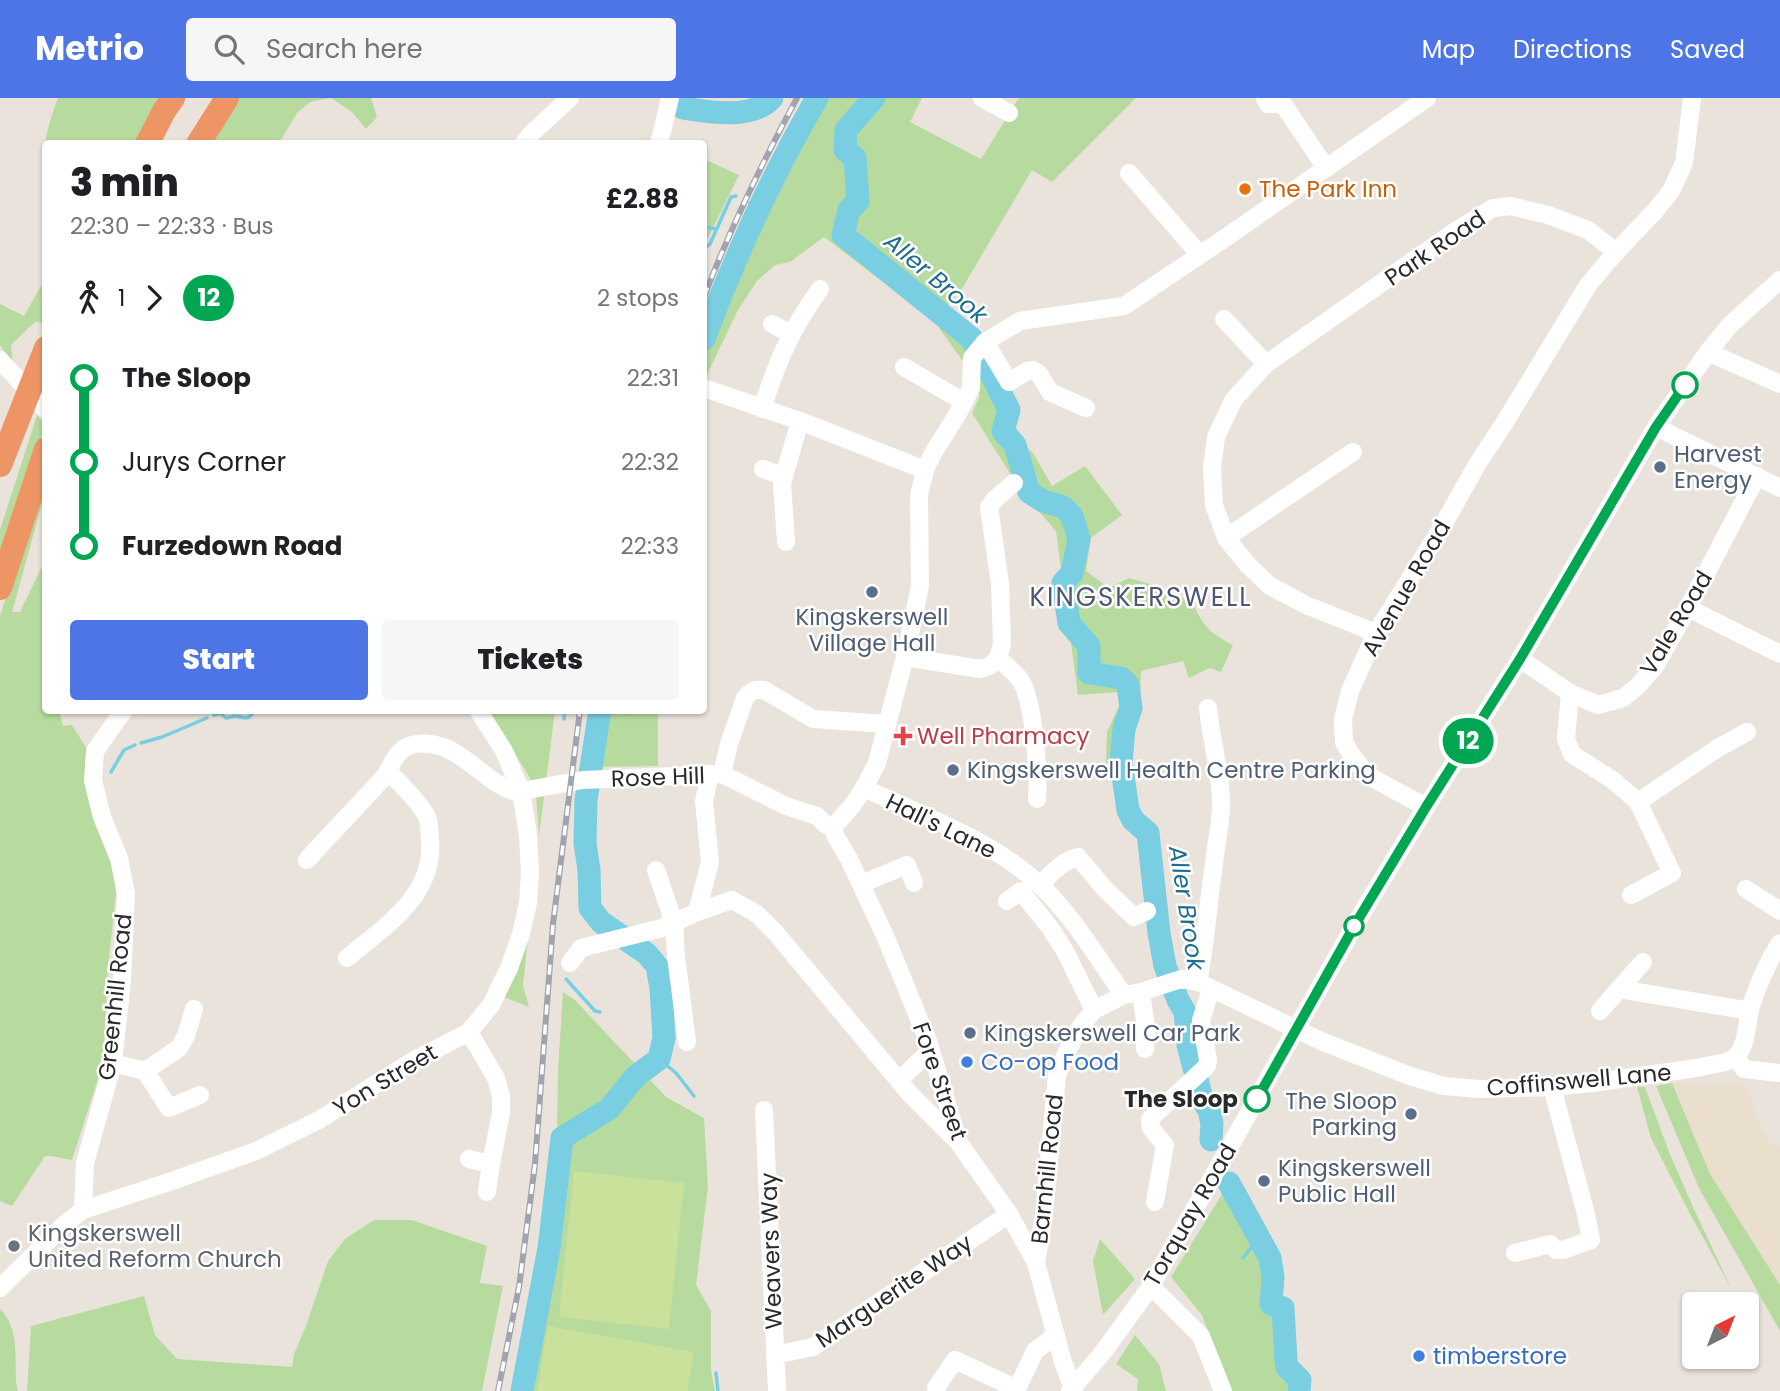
<!DOCTYPE html>
<html lang="en">
<head>
<meta charset="utf-8">
<style>
	body { margin:0; font-family:Poppins,sans-serif; background:#f6f6f6; color:#202124; height:100vh; display:flex; flex-direction:column; font-size:26px; white-space:nowrap }
	* { box-sizing:border-box; margin:0 }
	p { font-size:23px; color:#757577 }
	.icon { flex:none; width:38px; height:38px; fill:none; stroke:currentColor; stroke-width:2; stroke-linecap:round; stroke-linejoin:round }
	.map { position:relative; flex:1; overflow:hidden }
	.sheet { position:absolute; left:42px; top:42px; width:665px; height:574px; display:flex; flex-direction:column; background:#fff; border-radius:7px; box-shadow:0 2px 5px #0004 }
	.sheet>* { flex:none }
	.badge { padding:0 14px; border-radius:23px; font-size:24px; line-height:46px }
	.needle { width:46px; rotate:42deg }
	.controls { position:absolute; left:1682px; top:1194px; display:grid; gap:14px }
	.controls a { display:grid; place-items:center; width:77px; height:77px; border-radius:7px; background:#fff; box-shadow:0 2px 5px #0004; font-size:35px }
	.map>.badge { position:absolute; translate:-50% -50%; box-shadow:0 0 0 4px #fff }
	.legs { display:flex; align-items:center; gap:10px; height:77px; padding:0 28px; font-size:23px }
	.legs p { margin-inline-start:auto }
	.overview { display:flex; align-items:center; justify-content:space-between; height:119px; padding:0 28px }
	h1 { font-size:38px; font-weight:800; line-height:52px }
	.cta { display:flex; gap:14px; margin-top:auto; padding:14px 28px }
	.cta a { flex:1; height:80px; border-radius:7px; background:#4d75e6; color:#fff; font-size:28px; font-weight:800; line-height:80px; text-align:center }
	.cta a+a { background:#f6f6f6; color:#202124 }
	ul { padding:0 28px; list-style:none }
	li { display:flex; align-items:center; gap:24px; height:84px; font-size:26px }
	li i { display:grid; place-items:center; width:10px; height:100%; margin:0 9px; background:currentColor }
	li i::after { content:''; width:18px; height:18px; margin:-9px; border:5px solid; border-radius:50%; background:#fff }
	li p { margin-inline-start:auto }
	li:first-child i { background:linear-gradient(#0000 50%,currentColor 0) }
	li:last-child i { background:linear-gradient(currentColor 50%,#0000 0) }
	header { display:flex; align-items:center; gap:42px; box-sizing:border-box; height:98px; padding:0 35px; background:#4d75e6; color:#fff }
	header strong { font-size:33px }
	nav { display:flex; gap:38px; margin-inline-start:auto; font-size:24px }
	.search { width:490px; height:63px; background:#f6f6f6; display:flex; align-items:center; gap:18px; box-sizing:border-box; padding:0 24px; border-radius:7px; color:#757577; font-size:26px }
	.map>svg:first-child { display:block }
	.education { fill:#eadecd }
	.green { fill:#b7db9e }
	.pitch { fill:#c9e19b }
	.lines { fill:none; stroke-linecap:round; stroke-linejoin:round }
	.stream { stroke:#7acee1; stroke-width:3.5 }
	.river { stroke:#7acee1; stroke-width:23 }
	.minor { stroke:#fff; stroke-width:18 }
	.highway { stroke:#ed9564; stroke-width:24 }
	.rail-casing { stroke:#a0a4b1; stroke-width:6 }
	.rail { stroke:#fff; stroke-width:3.5; stroke-dasharray:10; stroke-linecap:butt }
	.line-1-casing { stroke:#fff; stroke-width:16 }
	.line-1 { stroke:#00a651; stroke-width:10 }
	.food-dot { fill:#e8710a; stroke:#fff; stroke-width:2.5 }
	.stop-1-dot { fill:#fff; stroke:#00a651; stroke-width:3.5 }
	.service-dot { fill:#5c6f8a; stroke:#fff; stroke-width:2.5 }
	.health-dot { fill:#e0444e; stroke:#fff; stroke-width:2.5 }
	.shop-dot { fill:#3f7fe0; stroke:#fff; stroke-width:2.5 }
	.worship-dot { fill:#6b7280; stroke:#fff; stroke-width:2.5 }
	.labels { text-anchor:middle; dominant-baseline:central; stroke-width:5; stroke-linejoin:round; paint-order:stroke }
	.food-label { font-size:23px; fill:#c56008; stroke:#fff; text-anchor:start }
	.street-label { font-size:23px; fill:#292929; stroke:#fff }
	.service-label { font-size:23px; fill:#4e5e75; stroke:#fff; text-anchor:start }
	.health-label { font-size:23px; fill:#be3a42; stroke:#fff; text-anchor:start }
	.shop-label { font-size:23px; fill:#366cbe; stroke:#fff; text-anchor:start }
	.stop-label { font-size:23px; font-weight:bold; fill:#292929; stroke:#fff; text-anchor:end }
	.worship-label { font-size:23px; fill:#5b616d; stroke:#fff; text-anchor:start }
	.water-label { font-size:24px; font-style:italic; fill:#1b6d8b; stroke:#fff }
	.quarter-label { font-size:26px; letter-spacing:2px; fill:#4e5875; stroke:#fff }
</style>
</head>
<body>
<header>
<strong>Metrio</strong>
<div class="search"><svg class="icon" aria-label="search" viewBox="0 0 24 24"><circle cx="10" cy="10" r="6"/><path d="M15 15l6 6"/></svg>Search here</div>
<nav><a>Map</a><a>Directions</a><a>Saved</a></nav>
</header>
<div class="map">
<svg width="1780" height="1293" viewBox="0 0 1780 1293">
	<rect width="100%" height="100%" fill="#eae3dc"/>
	<path class="education" d="M1672,985L1723,987L1745,985L1763,1034L1771,1046L1780,1048V1187L1710,1076Z"/>
	<g class="green">
		<path d="M58,0H186L156,45L46,46V82C40,54 48,26 58,0Z"/>
		<path d="M235,0H371L377,19L366,31L352,14L331,0L310,4L297,15L279,45L206,46Z"/>
		<path d="M810,0H922L910,24L981,61L1019,0H1136L1052,84L1032,72L963,189L948,207L980,240L965,266L934,223L824,139L790,164L775,167L757,183L738,212L705,281L704,280V232L752,118L794,29Z"/>
		<path d="M704,61L739,77L704,148Z"/>
		<path d="M45,181V225L35,224L11,247L13,265L0,247V206L24,218Z"/>
		<path d="M987,256L1019,314L1008,333L1033,355L1052,388L1085,368L1122,417L1091,440L1086,473L1109,490L1129,480L1159,489L1162,496L1191,502C1204,528 1206,533 1233,547L1221,574L1210,570L1189,580L1183,563L1141,573L1140,605L1126,647L1133,722L1106,666L1107,634L1119,608V594L1078,597L1056,433L1021,393L972,315L980,298C970,280 974,271 987,256Z"/>
		<path d="M37,317L45,327L0,471V432Z"/>
		<path d="M45,371V395L12,514H20L45,462L46,612L59,613L63,628L72,627L87,651L84,684L92,716L114,774L116,795L108,870L103,965L72,1062L51,1058H45L12,1108L0,1103V518Z"/>
		<path d="M489,613H555L539,738L536,697L530,680Z"/>
		<path d="M599,613H658V668L589,669Z"/>
		<path d="M528,840L523,887L529,909L504,899Z"/>
		<path d="M563,894L575,902L666,999L704,1020L708,1089L696,1187L711,1213V1272L715,1293H522L543,1196L549,1109L557,1037L558,972Z"/>
		<path d="M1672,985L1710,1076L1780,1187V1233L1699,1090L1656,988Z"/>
		<path d="M1637,989H1645L1669,1054L1693,1109L1732,1192L1689,1114L1651,1040Z"/>
		<path d="M1229,1085L1270,1160L1273,1179L1271,1206L1283,1210L1286,1263L1287,1269L1300,1282L1299,1293H1230L1202,1217L1171,1179Z"/>
		<path d="M374,1122H412L487,1148L480,1185L503,1188L482,1293H27L31,1228L144,1198L155,1237L177,1261L292,1269L294,1256L306,1228L328,1163L346,1140Z"/>
		<path d="M1100,1141L1135,1181L1103,1217L1093,1163Z"/>
		<path d="M0,1211C19,1229 15,1260 16,1284L18,1293H0Z"/>
		<path d="M1135,1237L1159,1266L1166,1293H1137L1138,1281L1116,1266Z"/>
	</g>
	<g class="pitch">
		<path d="M574,1073L684,1085L669,1231L559,1219Z"/>
		<path d="M548,1228L694,1254L687,1293H537Z"/>
	</g>
	<g class="lines">
		<g class="stream">
			<path d="M750,105L759,110"/>
			<path d="M704,129L716,131"/>
			<path d="M704,154L706,149L710,146L731,99L736,98"/>
			<path d="M214,617L220,615L226,620C228,620 234,618 235,618C246,619 247,624 255,612"/>
			<path d="M564,621L565,612"/>
			<path d="M141,645L162,639L207,620"/>
			<path d="M111,674L124,652L135,647"/>
			<path d="M566,881L595,913L600,914"/>
			<path d="M659,961L676,975L694,998"/>
			<path d="M1243,1160L1258,1141"/>
			<path d="M716,1275L718,1293"/>
		</g>
		<g class="river">
			<path d="M874,0L846,32L845,52L855,60L858,103L849,112L843,137L971,240L989,272L1009,312L1003,333L1015,347L1029,394L1043,403L1063,409L1072,418L1079,441L1072,475L1063,485L1069,525L1089,548V575L1121,580L1128,587L1131,610L1124,631L1121,664L1128,712L1133,722L1148,735L1159,835L1165,868L1178,902L1185,914L1188,947L1200,993L1202,1001L1209,1012L1212,1026L1211,1042"/>
			<path d="M683,10C708,14 753,22 772,0"/>
			<path d="M704,241C735,158 772,77 817,0"/>
			<path d="M1229,1085L1270,1160L1273,1179L1271,1206L1283,1210L1286,1263L1287,1269L1300,1282L1299,1293"/>
			<path d="M522,1293L549,1150L562,1040L609,1011L636,978L659,961L664,940L661,890L657,868L647,856L601,824L590,810L589,772L585,745L586,702L600,612"/>
		</g>
		<g class="minor">
			<path d="M982,0L1009,15"/>
			<path d="M1265,0L1268,6H1283L1326,70"/>
			<path d="M523,46L531,36L570,0"/>
			<path d="M659,46L670,0"/>
			<path d="M1129,75L1200,157"/>
			<path d="M1224,221L1266,266"/>
			<path d="M772,226L791,236"/>
			<path d="M985,244L1009,284L1027,273L1033,272L1039,276L1050,294L1086,310"/>
			<path d="M1708,254L1780,286"/>
			<path d="M0,262L46,312"/>
			<path d="M904,269L964,304"/>
			<path d="M704,290L800,323L925,372"/>
			<path d="M762,311C777,264 791,231 820,191"/>
			<path d="M1656,329L1780,390"/>
			<path d="M763,371L784,378"/>
			<path d="M1014,385L995,401L989,409L1000,486L1002,546L998,560C1005,567 1016,575 1021,583C1034,605 1039,675 1037,701"/>
			<path d="M1226,440L1353,354"/>
			<path d="M786,444L782,385L800,323"/>
			<path d="M1688,510L1780,556"/>
			<path d="M1376,535L1306,507L1270,488L1248,467L1226,440L1214,407L1212,371L1216,339L1234,301L1266,266L1454,134L1493,110L1511,108L1548,117L1588,132L1616,154"/>
			<path d="M905,559L980,571L990,568L998,560"/>
			<path d="M1520,561L1570,595L1598,607L1623,600L1638,588L1655,568L1688,510L1757,378"/>
			<path d="M1570,595L1566,641L1572,656L1614,683L1638,704L1672,775L1631,797"/>
			<path d="M722,676L729,646L745,600C751,592 756,591 764,592L813,621L887,626"/>
			<path d="M864,690C929,721 1000,744 1050,797C1078,826 1100,864 1124,897"/>
			<path d="M1638,704L1718,650L1747,634"/>
			<path d="M1426,709L1374,681L1363,672L1351,656L1344,644L1343,621L1350,593L1376,535L1439,434L1478,365L1505,324L1588,187L1616,154L1655,113L1671,93L1684,65L1692,0"/>
			<path d="M835,727L852,708L864,690L877,665L905,559L920,488L919,397L925,372L933,355L957,317L971,290L972,260L985,244L1020,223L1124,208L1228,138L1427,0"/>
			<path d="M835,737L849,761L886,840L928,943L959,1045L1009,1116L1036,1165L1063,1264L1074,1293"/>
			<path d="M307,762C332,734 359,707 384,679C390,671 394,658 402,652C412,643 431,645 443,649C470,659 488,686 516,694L583,682L722,676L786,708L817,718L826,727"/>
			<path d="M656,772L674,825L676,858L687,944"/>
			<path d="M861,786L907,767L914,785"/>
			<path d="M1040,787C1051,776 1062,763 1078,759L1104,790L1134,819L1147,813"/>
			<path d="M1746,791L1780,813"/>
			<path d="M1007,803L1021,793L1051,831L1065,853L1094,912"/>
			<path d="M697,814L732,802L757,816L775,834L910,996L956,1042"/>
			<path d="M347,860C385,828 435,798 430,741C429,734 430,725 427,719C422,707 398,683 388,673"/>
			<path d="M570,865L581,850L662,830L697,814L710,764L704,703L710,676"/>
			<path d="M1198,884C1206,845 1208,805 1214,766C1216,744 1222,723 1221,701C1220,671 1211,641 1208,610"/>
			<path d="M1619,891L1643,864"/>
			<path d="M1141,894L1146,930L1145,951"/>
			<path d="M1600,913L1619,891L1750,913"/>
			<path d="M469,934L496,980L501,999V1015L491,1066L487,1094"/>
			<path d="M1736,959C1748,944 1746,929 1750,912C1755,893 1769,861 1780,845"/>
			<path d="M113,965L145,973L179,950L186,938L194,911"/>
			<path d="M145,973L169,1010L200,997"/>
			<path d="M899,982L930,953"/>
			<path d="M764,1012L777,1293"/>
			<path d="M469,1061L491,1066"/>
			<path d="M1155,1104L1165,1047L1151,1030L1150,1021L1207,968L1208,962L1201,922L1211,891"/>
			<path d="M83,1112L85,1065L113,965L122,882L126,796L119,760L102,719L93,682L95,653L124,612"/>
			<path d="M1515,1155L1550,1146L1556,1152H1563L1591,1142L1586,1116L1552,989"/>
			<path d="M1036,1165L1044,1117L1057,977L1069,949L1081,928L1094,912L1124,897L1141,894L1181,881L1198,884L1321,943L1410,978L1444,988L1478,991L1552,989L1592,985L1696,970L1726,964L1736,959L1744,971L1780,975"/>
			<path d="M1151,1188L1201,1238L1223,1293"/>
			<path d="M0,1190L65,1126L83,1112L172,1083L256,1053L319,1022L409,965L469,934L491,907L509,870L521,836L528,805L530,775L528,737L521,693L504,653L478,612"/>
			<path d="M775,1257L813,1249L1009,1116"/>
			<path d="M936,1290L955,1262L1017,1291"/>
			<path d="M1016,1293L1035,1253L1056,1237"/>
			<path d="M1070,1293L1104,1253L1151,1188L1356,825L1426,709L1520,561L1656,329L1708,254L1730,227L1780,182"/>
		</g>
		<g class="highway">
			<path d="M147,46L164,13L173,0"/>
			<path d="M198,46L227,0"/>
			<path d="M0,367L46,250"/>
			<path d="M0,490L46,351"/>
		</g>
		<defs>
			<g id="rail">
				<path d="M704,199C730,131 762,65 797,0"/>
				<path d="M498,1293L519,1189L535,1066L553,826L580,612"/>
			</g>
		</defs>
		<use href="#rail" class="rail-casing"/>
		<use href="#rail" class="rail"/>
	</g>
	<g class="lines">
		<defs>
			<path id="line-1" d="M1257,1001L1356,825L1426,709L1520,561L1656,329L1685,287"/>
		</defs>
		<use href="#line-1" class="line-1-casing"/>
		<use href="#line-1" class="line-1"/>
	</g>
	<circle class="food-dot" cx="1245" cy="91" r="7"/>
	<g class="stop-1-dot">
		<circle cx="1685" cy="287" r="12"/>
		<circle cx="1354" cy="828" r="9"/>
		<circle cx="1257" cy="1001" r="12"/>
	</g>
	<g class="service-dot">
		<circle cx="1660" cy="369" r="7"/>
		<circle cx="872" cy="494" r="7"/>
		<circle cx="953" cy="672" r="7"/>
		<circle cx="970" cy="935" r="7"/>
		<circle cx="1411" cy="1016" r="7"/>
		<circle cx="1264" cy="1083" r="7"/>
	</g>
	<path class="health-dot" d="M899.5 627.5h7v7h7v7h-7v7h-7v-7h-7v-7h7z"/>
	<g class="shop-dot">
		<circle cx="967" cy="964" r="7"/>
		<circle cx="1419" cy="1258" r="7"/>
	</g>
	<circle class="worship-dot" cx="14" cy="1148" r="7"/>
	<g class="labels">
		<g class="food-label">
			<text x="1259" y="91">The Park Inn</text>
		</g>
		<g class="street-label">
			<text transform="translate(1435 150) rotate(-34)">Park Road</text>
			<text transform="translate(1406 490) rotate(-60)">Avenue Road</text>
			<text transform="translate(1676 525) rotate(-59)">Vale Road</text>
			<text transform="translate(658 679) rotate(-2)">Rose Hill</text>
			<text transform="translate(941 728) rotate(26)">Hall's Lane</text>
			<text transform="translate(115 899) rotate(-84)">Greenhill Road</text>
			<text transform="translate(385 982) rotate(-31)">Yon Street</text>
			<text transform="translate(1579 982) rotate(-5)">Coffinswell Lane</text>
			<text transform="translate(940 983) rotate(71)">Fore Street</text>
			<text transform="translate(1047 1071) rotate(-84)">Barnhill Road</text>
			<text transform="translate(1190 1117) rotate(-60)">Torquay Road</text>
			<text transform="translate(771 1153) rotate(-92)">Weavers Way</text>
			<text transform="translate(894 1193) rotate(-34)">Marguerite Way</text>
		</g>
		<g class="service-label">
			<text x="1674" y="356">Harvest<tspan x="1674" dy="26">Energy</tspan></text>
			<text x="872" y="519" text-anchor="middle">Kingskerswell<tspan x="872" dy="26">Village Hall</tspan></text>
			<text x="967" y="672">Kingskerswell Health Centre Parking</text>
			<text x="984" y="935">Kingskerswell Car Park</text>
			<text x="1397" y="1003" text-anchor="end">The Sloop<tspan x="1397" dy="26">Parking</tspan></text>
			<text x="1278" y="1070">Kingskerswell<tspan x="1278" dy="26">Public Hall</tspan></text>
		</g>
		<g class="health-label">
			<text x="917" y="638">Well Pharmacy</text>
		</g>
		<g class="shop-label">
			<text x="981" y="964">Co-op Food</text>
			<text x="1433" y="1258">timberstore</text>
		</g>
		<g class="stop-label">
			<text x="1238" y="1001">The Sloop</text>
		</g>
		<g class="worship-label">
			<text x="28" y="1135">Kingskerswell<tspan x="28" dy="26">United Reform Church</tspan></text>
		</g>
		<g class="water-label">
			<text transform="translate(936 180) rotate(40)">Aller Brook</text>
			<text transform="translate(1187 810) rotate(81)">Aller Brook</text>
		</g>
		<g class="quarter-label">
			<text x="1141" y="499">KINGSKERSWELL</text>
		</g>
	</g>
</svg>
<div class="controls">
<a><svg class="needle" viewBox="-14 -14 28 28"><path d="M0-13l5 13h-10z" fill="#e53935"/><path d="M0 13l5-13h-10z" fill="#757577"/></svg></a>
</div>
<b class="badge" style="left:1468px;top:643px;background:#00a651;color:#fff">12</b>
<section class="sheet">
<div class="overview"><div><h1>3 min</h1><p>22:30 – 22:33 · Bus</p></div><b>£2.88</b></div>
<div class="legs"><svg class="icon" aria-label="walk" viewBox="0 0 24 24"><circle cx="13" cy="4" r="2"/><path d="M13 8l-2 6 4 7M11 14l-3 7M7 12l3-4h3l4 4"/></svg>1<svg class="icon" aria-label="forward" viewBox="0 0 24 24"><path d="M9 5l7 7-7 7"/></svg><b class="badge" style="background:#00a651;color:#fff">12</b><p>2 stops</p></div>
<ul>
<li><i style="color:#00a651"></i><b>The Sloop</b><p>22:31</p></li>
<li><i style="color:#00a651"></i><span>Jurys Corner</span><p>22:32</p></li>
<li><i style="color:#00a651"></i><b>Furzedown Road</b><p>22:33</p></li>
</ul>
<div class="cta"><a>Start</a><a>Tickets</a></div>
</section>
</div>
</body>
</html>
